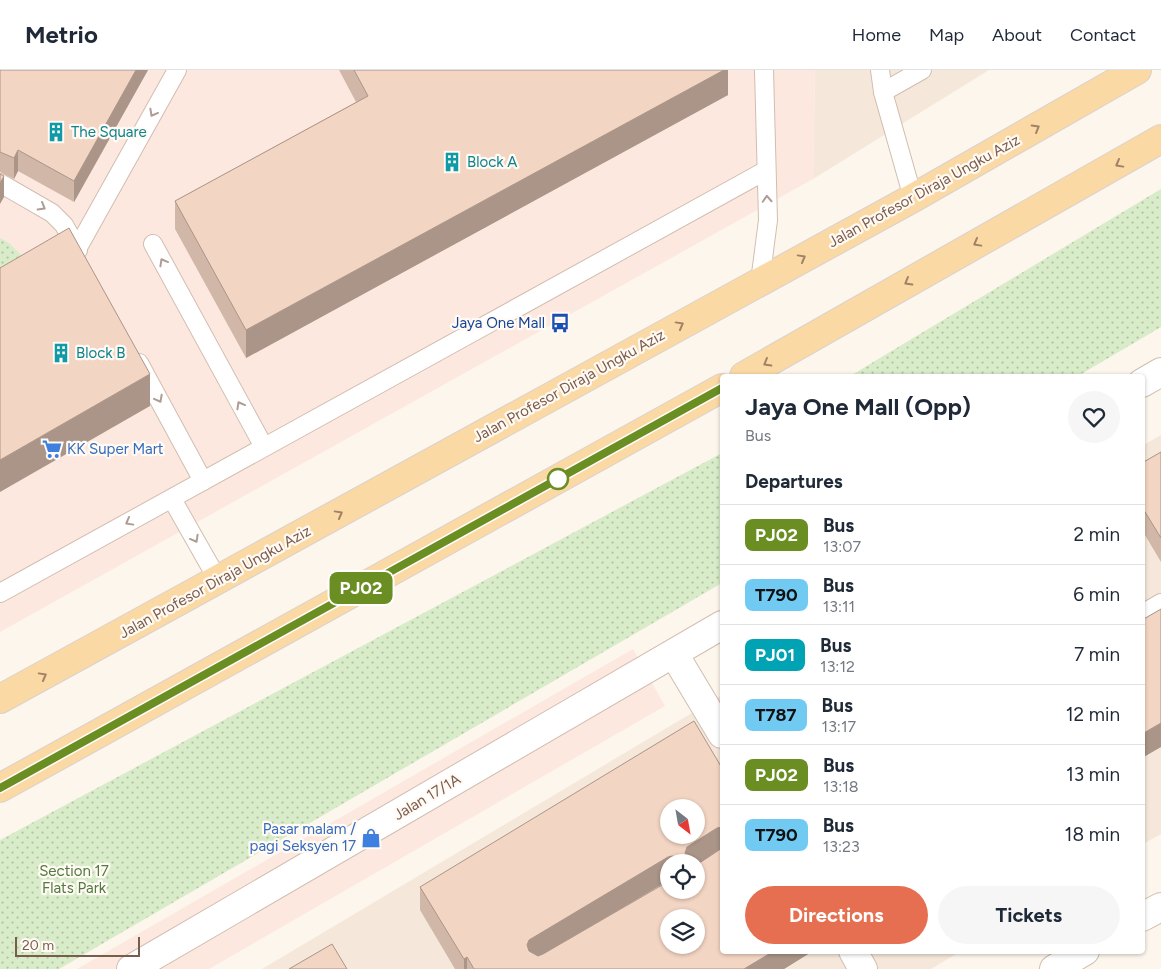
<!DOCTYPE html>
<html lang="en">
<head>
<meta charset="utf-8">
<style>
	body { margin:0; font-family:Figtree,sans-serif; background:#f6f6f7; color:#1f2937; height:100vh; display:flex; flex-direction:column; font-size:19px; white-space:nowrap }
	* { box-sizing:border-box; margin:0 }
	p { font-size:16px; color:#747a83 }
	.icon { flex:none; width:28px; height:28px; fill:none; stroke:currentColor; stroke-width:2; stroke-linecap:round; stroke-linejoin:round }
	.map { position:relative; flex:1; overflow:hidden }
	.side { position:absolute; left:720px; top:304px; width:425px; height:580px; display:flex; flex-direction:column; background:#fff; border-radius:5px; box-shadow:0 1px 4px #0004 }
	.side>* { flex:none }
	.badge { padding:0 10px; border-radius:8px; font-size:18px; line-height:32px }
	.needle { width:32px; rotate:149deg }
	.buttons { position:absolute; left:660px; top:729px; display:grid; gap:10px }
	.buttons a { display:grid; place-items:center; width:45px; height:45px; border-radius:50%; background:#fff; box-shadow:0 1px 4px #0004; font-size:25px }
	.scale { position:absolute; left:15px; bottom:12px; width:125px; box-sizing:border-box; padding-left:5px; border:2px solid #7a5c4d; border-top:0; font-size:14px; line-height:18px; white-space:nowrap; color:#7a5c4d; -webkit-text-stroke:4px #fffaf3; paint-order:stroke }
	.map>.badge { position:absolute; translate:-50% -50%; box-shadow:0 0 0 2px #fff }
	h2 { padding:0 25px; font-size:19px; line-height:45px }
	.round { display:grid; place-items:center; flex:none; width:52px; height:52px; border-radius:26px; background:#f6f6f7 }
	.head { display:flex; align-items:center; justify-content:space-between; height:85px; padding:0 25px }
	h1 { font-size:24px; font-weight:700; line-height:38px }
	.button { display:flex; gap:10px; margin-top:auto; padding:10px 25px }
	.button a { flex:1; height:58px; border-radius:30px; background:#e76f51; color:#fff; font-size:20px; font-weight:700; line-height:58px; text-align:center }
	.button a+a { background:#f6f6f7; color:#1f2937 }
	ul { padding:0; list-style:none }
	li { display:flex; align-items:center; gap:15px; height:60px; padding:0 25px; border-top:1px solid #e0e1e3 }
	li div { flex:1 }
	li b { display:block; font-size:19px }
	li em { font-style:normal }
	li .badge { min-width:55px; font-weight:700; text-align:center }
	header { display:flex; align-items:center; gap:30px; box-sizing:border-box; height:70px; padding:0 25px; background:#fff; border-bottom:1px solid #e0e1e3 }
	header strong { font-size:24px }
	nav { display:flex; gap:28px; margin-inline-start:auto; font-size:18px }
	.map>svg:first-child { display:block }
	.residential { fill:#f5e8da; fill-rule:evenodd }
	.commercial { fill:#fde8e0 }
	.park { fill:url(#park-dots) }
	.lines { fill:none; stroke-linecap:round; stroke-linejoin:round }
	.lane-casing { stroke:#d1beb0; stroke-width:20 }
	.street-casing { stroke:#d1beb0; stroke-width:30 }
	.primary-casing { stroke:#dad1cd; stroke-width:30 }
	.lane { stroke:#fff; stroke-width:18 }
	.street { stroke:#fff; stroke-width:28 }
	.primary { stroke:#fbd9a5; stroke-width:28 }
	.wall { fill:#d1b7a8; fill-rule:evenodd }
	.shaded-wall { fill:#aa9588 }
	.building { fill:#f3d5c3; stroke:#aa9588; fill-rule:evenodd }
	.oneway { stroke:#af9d94 }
	.oneway2 { stroke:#a18267 }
	.line-casing { stroke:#fff; stroke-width:11 }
	.line { stroke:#6b8e23; stroke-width:8 }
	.stop-dot { fill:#fff; stroke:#6b8e23; stroke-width:2.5 }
	.labels { text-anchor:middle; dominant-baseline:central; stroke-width:4.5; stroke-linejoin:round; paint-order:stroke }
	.culture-label { font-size:15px; fill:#0d838f; stroke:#fffaf3; text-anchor:start }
	.street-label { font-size:15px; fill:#7a5c4d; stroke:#fffaf3 }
	.transit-label { font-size:15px; fill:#164399; stroke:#fffaf3; text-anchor:end }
	.shop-label { font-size:15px; fill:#366cbe; stroke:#fffaf3; text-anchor:start }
	.park-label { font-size:15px; fill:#537a41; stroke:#fffaf3 }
</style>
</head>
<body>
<header>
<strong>Metrio</strong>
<nav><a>Home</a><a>Map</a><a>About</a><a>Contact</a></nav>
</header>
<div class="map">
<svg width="1161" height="899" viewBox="0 0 1161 899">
	<defs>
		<pattern id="park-dots" width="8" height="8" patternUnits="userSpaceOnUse" patternTransform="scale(1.25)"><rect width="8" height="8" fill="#d8ecc9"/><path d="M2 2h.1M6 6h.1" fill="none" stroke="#b4c2a5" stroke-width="1.8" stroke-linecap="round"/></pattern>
	</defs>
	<rect width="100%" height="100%" fill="#fdf6ec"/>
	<g class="residential">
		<path d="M815,0H989L813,109Z"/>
		<path d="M1161,365V764L1143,774L1142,376Z"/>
		<path d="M722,625V881H961L931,899H262ZM669,738H696V765H669ZM669,792H696V820H669ZM669,848H696V875H669Z"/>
	</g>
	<g class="commercial">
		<path d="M0,0H815L813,109L0,562Z"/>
		<path d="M633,579L665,636L209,899H77Z"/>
	</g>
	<g class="park">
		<path d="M1161,119V257L1078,306H850Z"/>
		<path d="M0,168L9,173L24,188L0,230Z"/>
		<path d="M722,383V513L59,899H0V770Z"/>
	</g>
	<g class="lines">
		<defs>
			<g id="lane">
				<path d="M880,0L883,22"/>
				<path d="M0,113L52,143L64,155L78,180"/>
				<path d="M913,128L883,22L922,0"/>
				<path d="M153,174L264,377"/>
				<path d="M77,179L177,0"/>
				<path d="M760,212L768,150L764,0"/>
				<path d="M139,293L203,411"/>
				<path d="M172,429L218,510"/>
				<path d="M0,523L765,101"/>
				<path d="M1142,544L1161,533"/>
			</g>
			<g id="street">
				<path d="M1142,313L1161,302"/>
				<path d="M674,584L722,664"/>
				<path d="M1142,847L1161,837"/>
				<path d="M853,881L863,899"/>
				<path d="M131,899L722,555"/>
				<path d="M1054,899L1085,881"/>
			</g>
			<g id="primary">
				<path d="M744,306L1161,69"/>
				<path d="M0,629L913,128L1137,0"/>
				<path d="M0,718L722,318"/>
			</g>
		</defs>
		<use href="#lane" class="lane-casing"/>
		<use href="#street" class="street-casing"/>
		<use href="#primary" class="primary-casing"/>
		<use href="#lane" class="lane"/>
		<use href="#street" class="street"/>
		<use href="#primary" class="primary"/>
	</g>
	<g class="wall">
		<path d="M0,0H148L74,132L18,101L14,109L0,102Z"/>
		<path d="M339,0H728V25L246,288L175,159V131L356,32Z"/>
		<path d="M1161,382V492L1142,460V393Z"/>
		<path d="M722,698V881H813L784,899H455L420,840V817ZM669,792H696L669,820L578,864L668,811Z"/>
	</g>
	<g class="shaded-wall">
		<path d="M136,0H148L74,132V111Z"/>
		<path d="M724,0H728V25L246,288V260Z"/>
		<path d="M18,80V101L14,109V88Z"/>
		<path d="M4,106V127L0,134V113Z"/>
		<path d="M150,304V336L0,422V390Z"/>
		<path d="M1161,653V677L1142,688V664Z"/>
		<path d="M722,757V780L696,795L685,792V783L687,777L717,758Z"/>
		<path d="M672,786V792H669V810L529,893L527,875L529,870L668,787Z"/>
		<path d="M774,881H813L784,899H744Z"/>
		<path d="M467,887V899H464V889Z"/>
	</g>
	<g class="building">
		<path d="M0,0H136L74,111L18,80L14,88L0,82Z"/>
		<path d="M354,0H724L246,260L175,131L368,26Z"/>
		<path d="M0,104L4,106L0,113Z"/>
		<path d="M69,158L150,304L0,390V198Z"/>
		<path d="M1161,382V468L1142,437V393Z"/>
		<path d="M1161,539V653L1142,664V550Z"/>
		<path d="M694,651L722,698V757L717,758L687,777L685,783L690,791L694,792H682V791L678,787L672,786L668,787L529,870L527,875L529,881L538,886L543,884L669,811V820H696V793L701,792L722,778V881H774L744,899H474L467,887L464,889L420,817ZM669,738H696V765H669ZM669,848H696V875H669Z"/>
		<path d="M332,874L347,899H289Z"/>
	</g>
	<defs><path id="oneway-chevron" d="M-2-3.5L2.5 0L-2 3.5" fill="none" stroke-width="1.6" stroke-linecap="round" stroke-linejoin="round" transform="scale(1.25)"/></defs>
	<g class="oneway">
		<use href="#oneway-chevron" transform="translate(153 43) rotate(119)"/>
		<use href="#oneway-chevron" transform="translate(767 129) rotate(-93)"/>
		<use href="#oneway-chevron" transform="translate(42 137) rotate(30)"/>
		<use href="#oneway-chevron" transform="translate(163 192) rotate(-119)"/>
		<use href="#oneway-chevron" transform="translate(159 329) rotate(62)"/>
		<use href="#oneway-chevron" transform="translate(240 335) rotate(-119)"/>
		<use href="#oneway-chevron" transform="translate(129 452) rotate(151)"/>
		<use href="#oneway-chevron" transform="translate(195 469) rotate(61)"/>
	</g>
	<g class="oneway2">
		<use href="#oneway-chevron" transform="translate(1036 58) rotate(-30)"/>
		<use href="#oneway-chevron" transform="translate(1119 94) rotate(151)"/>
		<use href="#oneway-chevron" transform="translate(977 173) rotate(151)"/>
		<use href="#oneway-chevron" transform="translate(802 188) rotate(-29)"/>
		<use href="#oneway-chevron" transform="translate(908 212) rotate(150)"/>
		<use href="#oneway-chevron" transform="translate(680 255) rotate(-29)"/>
		<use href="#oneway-chevron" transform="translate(767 293) rotate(150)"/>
		<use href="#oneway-chevron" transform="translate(339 444) rotate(-29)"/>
		<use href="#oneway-chevron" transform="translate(43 606) rotate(-29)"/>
	</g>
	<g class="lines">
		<defs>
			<path id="line" d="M0,718L722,318"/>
		</defs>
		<use href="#line" class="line-casing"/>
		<use href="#line" class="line"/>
	</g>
	<defs>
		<symbol id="building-bare" viewBox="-9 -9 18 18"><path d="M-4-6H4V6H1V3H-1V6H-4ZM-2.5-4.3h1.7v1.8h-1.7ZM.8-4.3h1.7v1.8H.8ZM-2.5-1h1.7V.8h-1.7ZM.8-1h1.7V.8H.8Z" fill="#0f9aa8" stroke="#fffaf3" stroke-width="2.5" paint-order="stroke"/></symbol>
		<symbol id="bus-bare" viewBox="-9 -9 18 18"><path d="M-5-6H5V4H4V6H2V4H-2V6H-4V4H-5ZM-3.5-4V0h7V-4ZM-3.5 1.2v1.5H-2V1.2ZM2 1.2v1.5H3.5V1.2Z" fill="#1a4fb4" stroke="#fffaf3" stroke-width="2.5" paint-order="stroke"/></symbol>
		<symbol id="supermarket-bare" viewBox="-9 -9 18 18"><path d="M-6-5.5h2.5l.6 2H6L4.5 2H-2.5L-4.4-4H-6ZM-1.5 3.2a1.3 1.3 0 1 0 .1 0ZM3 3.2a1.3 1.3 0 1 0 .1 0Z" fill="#3f7fe0" stroke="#fffaf3" stroke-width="2.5" paint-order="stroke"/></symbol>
		<symbol id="shop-bare" viewBox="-9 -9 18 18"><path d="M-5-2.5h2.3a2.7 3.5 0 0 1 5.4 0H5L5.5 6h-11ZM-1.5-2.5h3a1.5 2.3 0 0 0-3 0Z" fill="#3f7fe0" stroke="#fffaf3" stroke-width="2.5" paint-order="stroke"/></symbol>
	</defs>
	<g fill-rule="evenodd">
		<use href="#building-bare" x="42" y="48" width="28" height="28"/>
		<use href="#building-bare" x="438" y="78" width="28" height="28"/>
		<use href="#bus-bare" x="546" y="239" width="28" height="28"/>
		<use href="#building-bare" x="47" y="269" width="28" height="28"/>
		<use href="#supermarket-bare" x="38" y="365" width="28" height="28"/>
		<use href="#shop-bare" x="357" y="754" width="28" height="28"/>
	</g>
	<circle class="stop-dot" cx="558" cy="409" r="10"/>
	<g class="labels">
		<g class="culture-label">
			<text x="71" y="62">The Square</text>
			<text x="467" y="92">Block A</text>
			<text x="76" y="283">Block B</text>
		</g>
		<g class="street-label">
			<text transform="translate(924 121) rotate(-29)">Jalan Profesor Diraja Ungku Aziz</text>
			<text transform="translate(569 316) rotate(-29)">Jalan Profesor Diraja Ungku Aziz</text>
			<text transform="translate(215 512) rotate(-29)">Jalan Profesor Diraja Ungku Aziz</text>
			<text transform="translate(427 727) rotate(-31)">Jalan 17/1A</text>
		</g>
		<g class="transit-label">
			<text x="545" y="253">Jaya One Mall</text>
		</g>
		<g class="shop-label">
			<text x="67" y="379">KK Super Mart</text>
			<text x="356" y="759" text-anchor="end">Pasar malam /<tspan x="356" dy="17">pagi Seksyen 17</tspan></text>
		</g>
		<g class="park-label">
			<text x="74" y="801">Section 17<tspan x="74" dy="17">Flats Park</tspan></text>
		</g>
	</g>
</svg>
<div class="buttons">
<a><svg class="needle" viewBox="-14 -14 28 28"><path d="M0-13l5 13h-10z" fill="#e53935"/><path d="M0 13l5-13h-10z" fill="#747a83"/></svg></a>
<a><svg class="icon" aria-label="locate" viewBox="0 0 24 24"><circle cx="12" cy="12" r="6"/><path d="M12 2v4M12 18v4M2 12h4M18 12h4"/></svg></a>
<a><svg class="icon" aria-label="layers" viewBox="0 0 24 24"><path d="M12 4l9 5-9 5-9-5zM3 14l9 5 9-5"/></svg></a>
</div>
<div class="scale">20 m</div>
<b class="badge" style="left:361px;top:518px;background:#6b8e23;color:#fff">PJ02</b>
<section class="side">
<div class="head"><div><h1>Jaya One Mall (Opp)</h1><p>Bus</p></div><a class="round"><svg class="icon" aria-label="heart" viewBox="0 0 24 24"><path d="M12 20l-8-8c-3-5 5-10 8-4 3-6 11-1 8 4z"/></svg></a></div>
<h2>Departures</h2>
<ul>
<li><span class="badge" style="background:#6b8e23;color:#fff">PJ02</span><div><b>Bus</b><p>13:07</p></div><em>2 min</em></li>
<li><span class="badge" style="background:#71caf2;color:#111">T790</span><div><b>Bus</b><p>13:11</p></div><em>6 min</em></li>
<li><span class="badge" style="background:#00a3b4;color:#fff">PJ01</span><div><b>Bus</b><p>13:12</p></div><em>7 min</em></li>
<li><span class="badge" style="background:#71caf2;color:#111">T787</span><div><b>Bus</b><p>13:17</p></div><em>12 min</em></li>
<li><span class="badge" style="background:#6b8e23;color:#fff">PJ02</span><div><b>Bus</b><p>13:18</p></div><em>13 min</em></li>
<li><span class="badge" style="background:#71caf2;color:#111">T790</span><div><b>Bus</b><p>13:23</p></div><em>18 min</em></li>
</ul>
<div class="button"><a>Directions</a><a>Tickets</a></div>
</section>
</div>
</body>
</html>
